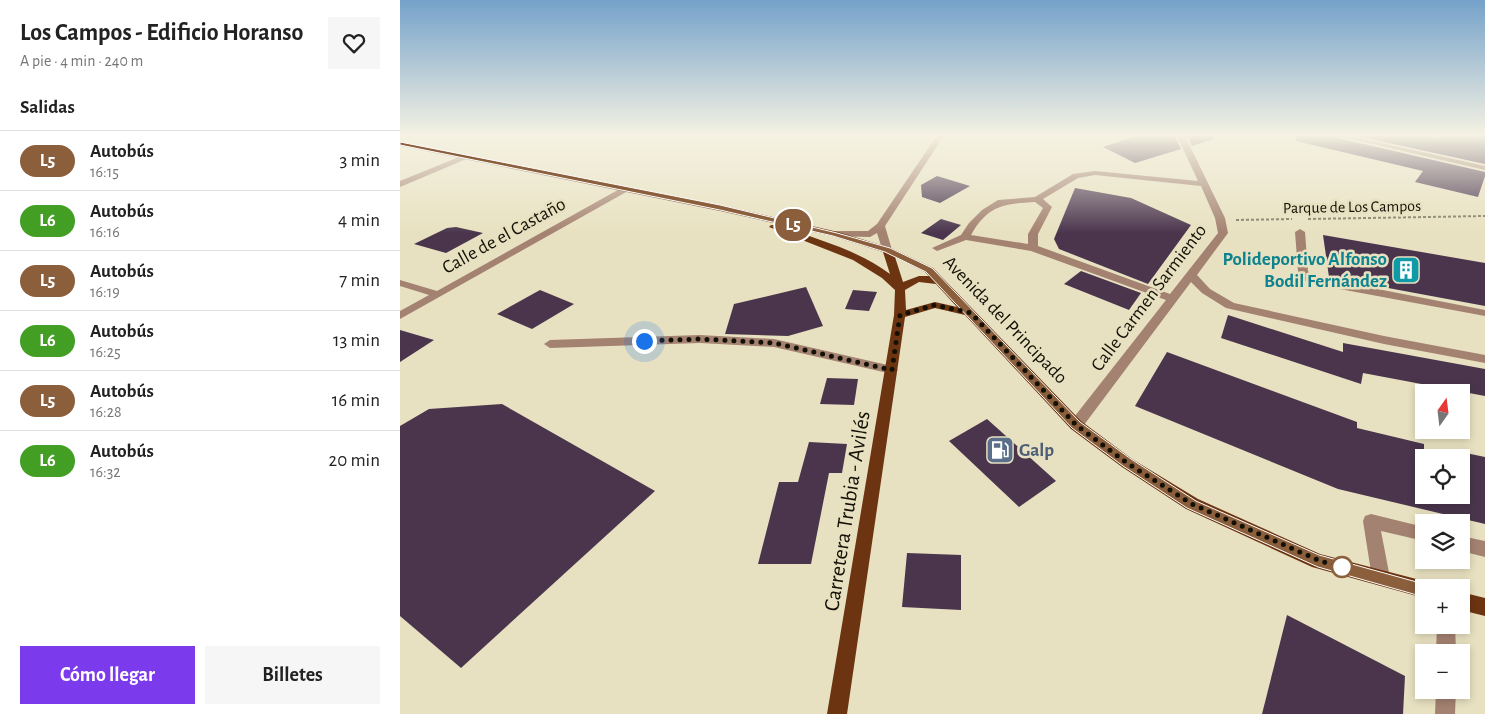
<!DOCTYPE html>
<html lang="es">
<head>
<meta charset="utf-8">
<style>
	body { margin:0; font-family:"Alegreya Sans",sans-serif; background:#f6f6f6; color:#222; height:100vh; display:flex; flex-direction:column; font-size:19px; white-space:nowrap }
	* { box-sizing:border-box; margin:0 }
	p { font-size:16px; color:#767676 }
	.icon { flex:none; width:28px; height:28px; fill:none; stroke:currentColor; stroke-width:2; stroke-linecap:round; stroke-linejoin:round }
	.map { position:relative; flex:1; overflow:hidden }
	.panel { display:flex; flex-direction:column; background:#fff; width:400px }
	.panel>* { flex:none }
	.badge { padding:0 10px; border-radius:16px; font-size:18px; line-height:32px }
	.needle { width:32px; rotate:14deg }
	.fabs { position:absolute; left:1015px; top:384px; display:grid; gap:10px }
	.fabs a { display:grid; place-items:center; width:55px; height:55px; border-radius:0px; background:#fff; box-shadow:0 2px 8px #0003; font-size:25px }
	.you { position:absolute; width:25px; height:25px; margin:-12px; border:4px solid #fff; border-radius:50%; background:#1a73e8; box-shadow:0 0 0 8px #1a73e833 }
	.map>.badge { position:absolute; translate:-50% -50%; box-shadow:0 0 0 2px #fff }
	h2 { padding:0 20px; font-size:19px; line-height:45px }
	.round { display:grid; place-items:center; flex:none; width:52px; height:52px; border-radius:0px; background:#f6f6f6 }
	.headline { display:flex; align-items:center; justify-content:space-between; height:85px; padding:0 20px }
	h1 { font-size:24px; font-weight:700; line-height:38px }
	.cta { display:flex; gap:10px; margin-top:auto; padding:10px 20px }
	.cta a { flex:1; height:58px; border-radius:0px; background:#7c3aed; color:#fff; font-size:20px; font-weight:700; line-height:58px; text-align:center }
	.cta a+a { background:#f6f6f6; color:#222 }
	ul { padding:0; list-style:none }
	li { display:flex; align-items:center; gap:15px; height:60px; padding:0 20px; border-top:1px solid #e0e0e0 }
	li div { flex:1 }
	li b { display:block; font-size:19px }
	li em { font-style:normal }
	li .badge { min-width:55px; font-weight:700; text-align:center }
	main { display:flex; flex:1; min-height:0 }
	.map>svg:first-child { display:block }
	.building { fill:#4a354d }
	.lines { fill:none; stroke-linecap:round; stroke-linejoin:round }
	.path { stroke:#817c67; stroke-width:2; stroke-dasharray:3 2; stroke-linecap:butt }
	.minor { fill:#a48271; fill-rule:evenodd }
	.major { fill:#6c3411; fill-rule:evenodd }
	.line { fill:#8b5e3c; stroke:#fff }
	.walk { stroke:#131006; stroke-width:5; stroke-dasharray:0 9 }
	.stop-dot { fill:#fff; stroke:#8b5e3c; stroke-width:2.5 }
	.labels { text-anchor:middle; dominant-baseline:central; stroke-width:5; stroke-linejoin:round; paint-order:stroke }
	.far-street-label { font-size:16px; fill:#131006; stroke:#e8e1c1 }
	.street-label { font-size:19px; fill:#131006; stroke:#e8e1c1 }
	.culture-label { font-size:19px; font-weight:bold; fill:#0d838f; stroke:#e8e1c1; text-anchor:end }
	.service-label { font-size:19px; font-weight:bold; fill:#4e5e75; stroke:#e8e1c1; text-anchor:start }
	.near-street-label { font-size:22px; fill:#131006; stroke:#e8e1c1 }
</style>
</head>
<body>
<main>
<section class="panel">
<div class="headline"><div><h1>Los Campos - Edificio Horanso</h1><p>A pie · 4 min · 240 m</p></div><a class="round"><svg class="icon" aria-label="heart" viewBox="0 0 24 24"><path d="M12 20l-8-8c-3-5 5-10 8-4 3-6 11-1 8 4z"/></svg></a></div>
<h2>Salidas</h2>
<ul>
<li><span class="badge" style="background:#8b5e3c;color:#fff">L5</span><div><b>Autobús</b><p>16:15</p></div><em>3 min</em></li>
<li><span class="badge" style="background:#429f23;color:#fff">L6</span><div><b>Autobús</b><p>16:16</p></div><em>4 min</em></li>
<li><span class="badge" style="background:#8b5e3c;color:#fff">L5</span><div><b>Autobús</b><p>16:19</p></div><em>7 min</em></li>
<li><span class="badge" style="background:#429f23;color:#fff">L6</span><div><b>Autobús</b><p>16:25</p></div><em>13 min</em></li>
<li><span class="badge" style="background:#8b5e3c;color:#fff">L5</span><div><b>Autobús</b><p>16:28</p></div><em>16 min</em></li>
<li><span class="badge" style="background:#429f23;color:#fff">L6</span><div><b>Autobús</b><p>16:32</p></div><em>20 min</em></li>
</ul>
<div class="cta"><a>Cómo llegar</a><a>Billetes</a></div>
</section>
<div class="map">
<svg width="1085" height="714" viewBox="0 0 1085 714">
	<rect width="100%" height="100%" fill="#e8e1c1"/>
	<g class="building">
		<path d="M742,134L774,135L781,149L735,163L703,147Z"/>
		<path d="M896,134H927L929,136L1085,172V176L1078,197L1015,182L1023,171L896,141Z"/>
		<path d="M947,134H1018L1040,138L1043,134H1069L1085,137V164Z"/>
		<path d="M787,135L813,136L814,139L792,146Z"/>
		<path d="M537,176L570,186L540,203L522,197L521,185Z"/>
		<path d="M675,188L731,198L791,225L748,284L659,249L654,239Z"/>
		<path d="M541,219L561,225L543,240L521,233Z"/>
		<path d="M56,227L83,233L46,253L14,244L47,228Z"/>
		<path d="M923,235L1085,263V306L929,277Z"/>
		<path d="M681,271L741,293L729,310L664,284Z"/>
		<path d="M406,287L423,326L388,336L325,334L334,304Z"/>
		<path d="M140,290L174,304L132,329L97,314Z"/>
		<path d="M453,290L477,292L469,311L445,309Z"/>
		<path d="M828,315L943,352V343L1085,369V396L963,373L961,384L821,338Z"/>
		<path d="M0,330L34,340L0,362Z"/>
		<path d="M767,352L957,422V428L1024,444V495H1061V452L1085,457V524L938,489L735,406Z"/>
		<path d="M427,378L458,379L454,405L420,404Z"/>
		<path d="M102,404L255,491L61,668L0,616V426L29,409Z"/>
		<path d="M587,419L656,481L619,507L549,441Z"/>
		<path d="M409,442L447,444L442,473H429L411,564H358L379,482H398Z"/>
		<path d="M507,553L561,555V610L502,607Z"/>
		<path d="M887,615L1005,676L1003,714H862Z"/>
	</g>
	<g class="lines">
		<g class="path">
			<path d="M908,219L1085,216"/>
			<path d="M836,220L892,219"/>
		</g>
		<g class="minor">
			<path d="M538,134H545L485,226L492,250L491,252H483L477,233L470,237L432,236L430,234L435,231H468L477,224Z"/>
			<path d="M776,134H784L825,218L828,233L797,275L810,289L834,303L984,336L1085,355V363L984,344L826,308L802,293L791,282L681,429H671L669,425L671,421L766,300L631,251L566,240L537,251L532,248L561,235L569,223L582,210L598,200L635,197L673,174L695,171L798,181ZM695,175L801,186L815,218L818,233L770,294L638,246V234L652,207L643,199L678,178ZM635,202L643,208L628,234V244L571,235C588,205 604,204 635,202Z"/>
			<path d="M929,134H941L1085,166V170Z"/>
			<path d="M64,155L71,157L0,187V181Z"/>
			<path d="M225,186L229,189L228,191L0,319V311L29,295L0,286V280L37,291Z"/>
			<path d="M900,229L905,232L908,271L911,276L1085,310V316L918,285L903,280L898,271L895,232Z"/>
			<path d="M300,335L374,339L492,366L498,370L492,374L374,347L300,343L150,348L144,344L150,340Z"/>
			<path d="M971,514L1024,527V541L981,531L990,578L987,584L981,586L975,584L972,578L963,521L965,516Z"/>
			<path d="M1061,536L1085,541V557L1061,551Z"/>
			<path d="M1037,625H1055L1056,652H1036Z"/>
			<path d="M1036,690H1056L1055,714H1035Z"/>
		</g>
		<g class="major">
			<path d="M0,142L320,205L438,232L491,248L533,268L681,421L732,459L798,499L920,554L1024,581L1030,584L1032,588H1024V598L912,567L786,509L722,467L671,429L565,315L535,308L505,317L447,714H427L494,315L495,290L482,278L453,260L369,227L371,225H377C416,239 456,249 490,274L483,252L432,236L320,211L0,146ZM495,257L525,272L529,276H519L503,282ZM519,282L536,284L557,307L535,302L506,310L505,290Z"/>
			<path d="M1061,592L1085,598V616L1061,610Z"/>
		</g>
	</g>
	<linearGradient id="sky" x2="0" y2="1"><stop stop-color="#75a2ca"/><stop offset="0.58" stop-color="#f5f2e3"/><stop offset="1" stop-color="#f5f2e3" stop-opacity="0"/></linearGradient>
	<rect width="1085" height="233" fill="url(#sky)"/>
	<path class="line" d="M0,142L320,205L437,233L490,248L532,268L680,422L731,459L796,501L919,555L1024,584L1029,586L1031,590L1029,595L1024,597L918,567L787,508L723,466L672,428L526,272L485,252L433,236L320,210L0,145Z"/>
	<g class="lines">
		<path class="walk" d="M244,341L300,339L374,343L492,370L500,315L535,305L571,313L676,425L727,463L792,504L918,560L949,570L942,567"/>
	</g>
	<defs>
		<symbol id="building-square" viewBox="-11 -11 22 22"><rect x="-9" y="-9" width="18" height="18" rx="4" fill="#0f9aa8" stroke="#e8e1c1"/><path d="M-4-6H4V6H1V3H-1V6H-4ZM-2.5-4.3h1.7v1.8h-1.7ZM.8-4.3h1.7v1.8H.8ZM-2.5-1h1.7V.8h-1.7ZM.8-1h1.7V.8H.8Z" fill="#fff"/></symbol>
		<symbol id="fuel-square" viewBox="-11 -11 22 22"><rect x="-9" y="-9" width="18" height="18" rx="4" fill="#5c6f8a" stroke="#e8e1c1"/><path d="M-5.5-6h7V0h2V4h1.3V-2.5L3-4.5l.8-.8L6-3V5H2.5V1h-1V6h-7ZM-4.2-4.7v3.2H.2V-4.7Z" fill="#fff"/></symbol>
	</defs>
	<g fill-rule="evenodd">
		<use href="#building-square" x="990" y="254" width="32" height="32"/>
		<use href="#fuel-square" x="584" y="434" width="32" height="32"/>
	</g>
	<circle class="stop-dot" cx="942" cy="567" r="10"/>
	<g class="labels">
		<g class="far-street-label">
			<text transform="translate(952 207) rotate(-1)">Parque de Los Campos</text>
		</g>
		<g class="street-label">
			<text transform="translate(104 236) rotate(-29)">Calle de el Castaño</text>
			<text transform="translate(749 298) rotate(-53)">Calle Carmen Sarmiento</text>
			<text transform="translate(605 320) rotate(46)">Avenida del Principado</text>
		</g>
		<g class="culture-label">
			<text x="987" y="259">Polideportivo Alfonso<tspan x="987" dy="22">Bodil Fernández</tspan></text>
		</g>
		<g class="service-label">
			<text x="619" y="450">Galp</text>
		</g>
		<g class="near-street-label">
			<text transform="translate(447 511) rotate(-81)">Carretera Trubia - Avilés</text>
		</g>
	</g>
</svg>
<div class="fabs">
<a><svg class="needle" viewBox="-14 -14 28 28"><path d="M0-13l5 13h-10z" fill="#e53935"/><path d="M0 13l5-13h-10z" fill="#767676"/></svg></a>
<a><svg class="icon" aria-label="locate" viewBox="0 0 24 24"><circle cx="12" cy="12" r="6"/><path d="M12 2v4M12 18v4M2 12h4M18 12h4"/></svg></a>
<a><svg class="icon" aria-label="layers" viewBox="0 0 24 24"><path d="M12 4l9 5-9 5-9-5zM3 14l9 5 9-5"/></svg></a>
<a>+</a>
<a>−</a>
</div>
<div class="you" style="left:244px;top:341px"></div>
<b class="badge" style="left:393px;top:225px;background:#8b5e3c;color:#fff">L5</b>
</div>
</main>
</body>
</html>
